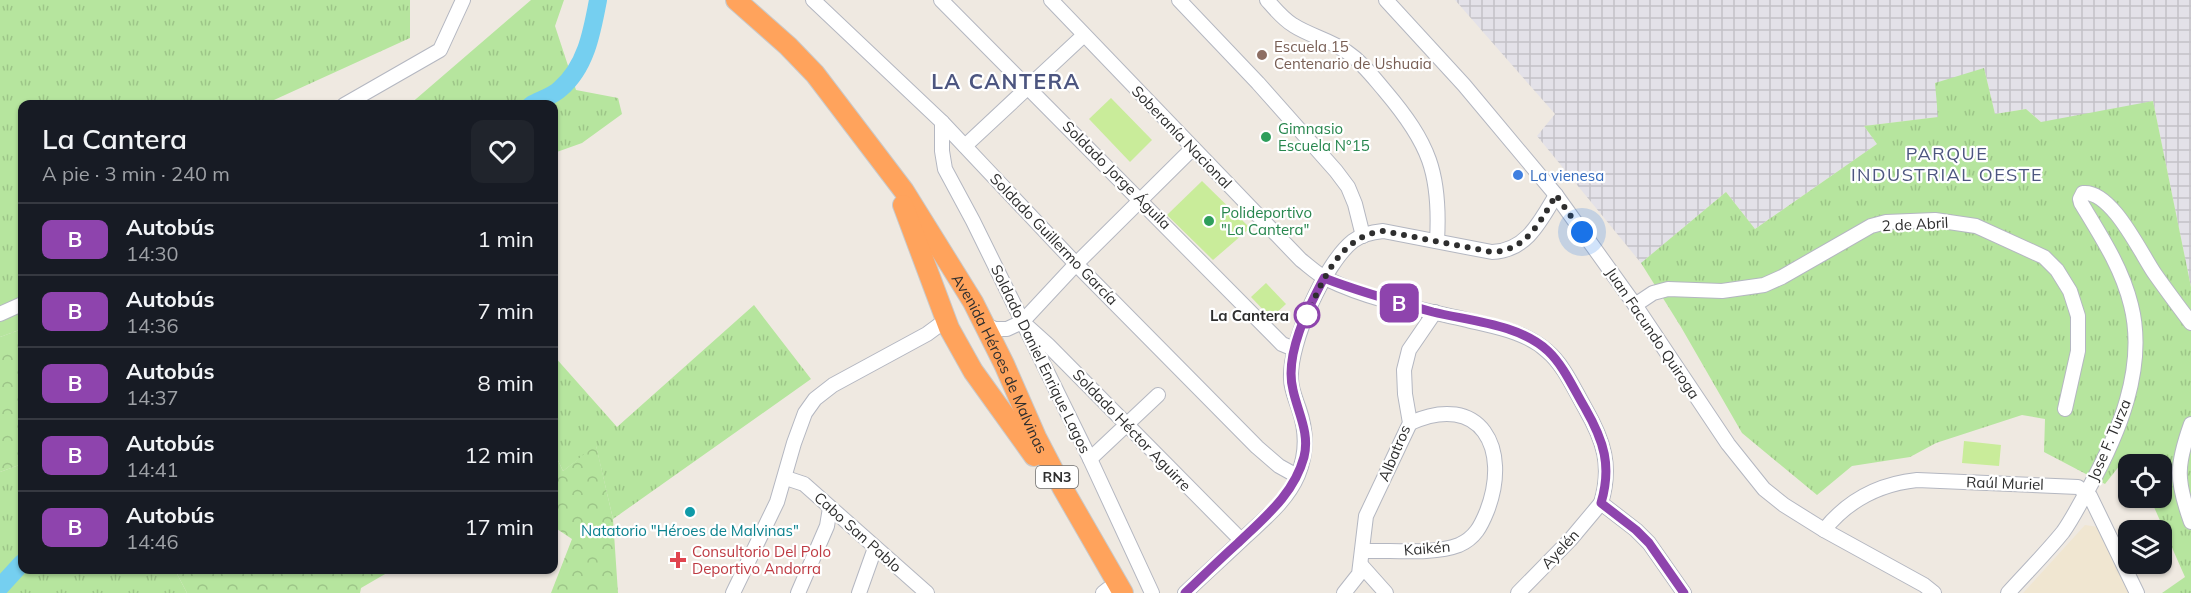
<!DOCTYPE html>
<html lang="es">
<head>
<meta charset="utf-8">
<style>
	body { margin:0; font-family:Mulish,sans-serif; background:#20242c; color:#f1f3f6; height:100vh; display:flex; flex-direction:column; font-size:22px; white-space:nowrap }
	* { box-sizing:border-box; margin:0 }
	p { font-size:20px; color:#9ea1a6 }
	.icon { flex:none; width:33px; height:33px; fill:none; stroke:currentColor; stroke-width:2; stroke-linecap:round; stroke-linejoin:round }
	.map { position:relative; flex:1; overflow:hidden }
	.details { position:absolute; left:18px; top:100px; width:540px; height:474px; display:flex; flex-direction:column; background:#171b24; border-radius:12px; box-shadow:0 2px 4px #0004 }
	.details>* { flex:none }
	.badge { padding:0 12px; border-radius:9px; font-size:21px; line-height:39px }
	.tools { position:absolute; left:2118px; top:454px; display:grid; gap:12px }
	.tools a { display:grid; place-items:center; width:54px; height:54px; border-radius:12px; background:#171b24; box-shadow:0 2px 4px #0004; font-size:30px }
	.you { position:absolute; width:30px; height:30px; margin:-15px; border:4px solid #fff; border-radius:50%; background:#1a73e8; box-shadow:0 0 0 9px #1a73e833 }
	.map>.badge { position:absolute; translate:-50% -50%; box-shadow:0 0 0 3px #fff }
	.round { display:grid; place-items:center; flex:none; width:63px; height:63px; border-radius:12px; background:#20242c }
	.overview { display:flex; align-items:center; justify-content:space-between; height:102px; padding:0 24px }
	h1 { font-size:28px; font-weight:600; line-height:45px }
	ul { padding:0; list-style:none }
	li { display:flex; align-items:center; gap:18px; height:72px; padding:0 24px; border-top:2px solid #363941 }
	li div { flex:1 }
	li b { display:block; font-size:22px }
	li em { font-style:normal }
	li .badge { min-width:66px; font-weight:700; text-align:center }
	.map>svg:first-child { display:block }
	.industrial { fill:url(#industrial-grid) }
	.education { fill:#f0e6d1 }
	.grass { fill:url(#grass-tufts) }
	.forest { fill:url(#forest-crowns) }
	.pitch { fill:#c9ec9a }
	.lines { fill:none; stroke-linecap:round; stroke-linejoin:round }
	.river { stroke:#75cff0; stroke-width:18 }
	.minor-casing { stroke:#b4b7c1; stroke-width:16 }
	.highway-casing { stroke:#c9c9c9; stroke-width:22 }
	.minor { stroke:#fff; stroke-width:14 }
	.highway { stroke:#ffa35c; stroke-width:20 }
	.line-casing { stroke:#fff; stroke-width:14 }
	.line { stroke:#8e44ad; stroke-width:9 }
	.walk { stroke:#2e2e2e; stroke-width:6; stroke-dasharray:0 10.8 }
	.education-dot { fill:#8d6e63; stroke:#fff; stroke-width:2 }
	.leisure-dot { fill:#2e9e5b; stroke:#fff; stroke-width:2 }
	.shop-dot { fill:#3f7fe0; stroke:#fff; stroke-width:2 }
	.stop-dot { fill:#fff; stroke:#8e44ad; stroke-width:3 }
	.culture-dot { fill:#0f9aa8; stroke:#fff; stroke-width:2 }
	.health-dot { fill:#e0444e; stroke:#fff; stroke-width:2 }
	.labels { text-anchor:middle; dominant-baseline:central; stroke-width:4.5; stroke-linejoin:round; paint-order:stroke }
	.shield { fill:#fff; stroke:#6d6d6d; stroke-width:1.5 }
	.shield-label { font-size:14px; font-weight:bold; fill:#2e2e2e }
	.education-label { font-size:15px; fill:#785e54; stroke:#fff; text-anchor:start }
	.leisure-label { font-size:15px; fill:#27864d; stroke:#fff; text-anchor:start }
	.street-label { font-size:15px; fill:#2e2e2e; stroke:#fff }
	.shop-label { font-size:15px; fill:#366cbe; stroke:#fff; text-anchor:start }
	.stop-label { font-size:15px; font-weight:bold; fill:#2e2e2e; stroke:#fff; text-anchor:end }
	.culture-label { font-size:15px; fill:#0d838f; stroke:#fff }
	.health-label { font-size:15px; fill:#be3a42; stroke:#fff; text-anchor:start }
	.quarter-label { font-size:18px; letter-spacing:1.5px; fill:#4d5680; stroke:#fff }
	.district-label { font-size:21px; font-weight:bold; letter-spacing:1.5px; fill:#4d5680; stroke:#fff }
</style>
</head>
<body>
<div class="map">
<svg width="2191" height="593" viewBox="0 0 2191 593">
	<defs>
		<pattern id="industrial-grid" width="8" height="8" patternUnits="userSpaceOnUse" patternTransform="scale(1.5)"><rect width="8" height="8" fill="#e3e1e8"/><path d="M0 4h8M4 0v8" fill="none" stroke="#c3c1c7"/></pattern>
		<pattern id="grass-tufts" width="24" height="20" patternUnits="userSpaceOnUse" patternTransform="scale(1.5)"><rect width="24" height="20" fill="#b6e59e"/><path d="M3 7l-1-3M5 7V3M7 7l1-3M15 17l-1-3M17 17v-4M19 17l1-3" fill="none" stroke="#9dc588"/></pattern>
		<pattern id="forest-crowns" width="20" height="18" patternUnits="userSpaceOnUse" patternTransform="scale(1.5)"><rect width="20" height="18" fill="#b6e59e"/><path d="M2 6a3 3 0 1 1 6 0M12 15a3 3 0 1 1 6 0" fill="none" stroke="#9dc588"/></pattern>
	</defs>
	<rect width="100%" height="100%" fill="#efe9e1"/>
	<path class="industrial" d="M1455,0H2191V287L2153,101L2046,126L2026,109L1995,114L1984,68L1939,117L1864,126L1877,144L1755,229L1726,192L1641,263L1537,136L1555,114Z"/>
	<path class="education" d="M2085,525L2098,527L2129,593H2023Z"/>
	<g class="grass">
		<path d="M0,0H410V38L263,105H22V329L0,337Z"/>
		<path d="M531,0H564L555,26L576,90L618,98L622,114L582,143L554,153V105H409Z"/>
		<path d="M1984,68L1995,114L2026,109L2041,122L2153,101L2191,287V593H2162L2185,577L2150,498H2162V465H2134L2128,455L2105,484L2044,452L2045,419L2022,415L1936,443L1910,457L1852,466L1817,495L1742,433L1681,327L1641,263L1726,192L1755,229L1877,144L1864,126L1938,117L1935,83Z"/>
		<path d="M754,305L811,379L613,519L596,446L563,471L554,452V356L617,427Z"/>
		<path d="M22,464V570H175L187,593H0V472Z"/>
	</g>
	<g class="forest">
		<path d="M22,329V464L0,472V337Z"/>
		<path d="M596,445L613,519L618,593H551L572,539L554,527V452L563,471Z"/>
		<path d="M175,570H392L361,588L360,593H187Z"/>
	</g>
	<g class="pitch">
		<path d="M1111,98L1152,140L1130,162L1089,119Z"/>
		<path d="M1202,181L1250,228L1213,260L1167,215Z"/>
		<path d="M1266,283L1286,304L1271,318L1251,297Z"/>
		<path d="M1964,441L2001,445L1999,466L1962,463Z"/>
	</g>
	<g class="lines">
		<g class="river">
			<path d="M531,105C540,100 553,96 560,89C586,67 592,32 598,0"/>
			<path d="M0,587L22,563"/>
		</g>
		<defs>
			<g id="minor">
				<path d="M813,0L942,122L1076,264L1257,447L1279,466L1297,476"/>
				<path d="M941,0L1282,344L1294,349"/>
				<path d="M1051,0L1301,260C1309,266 1317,274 1327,279C1370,300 1420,309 1467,320C1495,327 1525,331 1547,351C1564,365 1574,389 1585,408C1604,441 1612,466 1601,503L1636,530L1649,543L1684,593"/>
				<path d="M1179,0L1258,83L1336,171L1348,187L1355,204L1363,236"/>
				<path d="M1267,0C1275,9 1283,19 1293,25C1310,36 1330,40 1347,52C1362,62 1373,77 1385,91C1429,143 1441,173 1437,241"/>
				<path d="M1386,0L1464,85L1556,195L1635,305L1728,444L1764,489L1784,505L1824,530L1924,585L1934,593"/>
				<path d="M344,105L440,50L463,0"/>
				<path d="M942,122V151L945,169L973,221L1090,459L1152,593"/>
				<path d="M965,146L1084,35"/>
				<path d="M1635,305L1653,293L1668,289L1722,291L1764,285L1782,277L1871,226L1886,222L1935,220L1976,226L2044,257L2057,270L2070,291L2078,316V351L2065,409"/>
				<path d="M0,314L22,304"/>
				<path d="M984,324L995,329H1007L1022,322L1076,264L1193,148"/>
				<path d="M1028,327L1048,345L1241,540"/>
				<path d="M2191,424C2176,466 2176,480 2191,522"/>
				<path d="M1090,459L1158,395"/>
				<path d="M786,478L804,484L927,593"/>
				<path d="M1824,530C1848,500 1879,484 1917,480L2078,487L2090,496L2137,593"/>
				<path d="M1363,551C1392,550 1433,555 1459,545C1475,538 1481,526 1487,511C1511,449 1481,391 1410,423"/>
				<path d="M1361,565L1386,593"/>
				<path d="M733,593L777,502L794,443L805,413L815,399L833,385L927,334L946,320"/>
				<path d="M798,593L827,526L830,508"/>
				<path d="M859,593L875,548"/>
				<path d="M1103,593L1108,589"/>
				<path d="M1185,593C1205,574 1225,556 1245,537C1264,519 1287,501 1298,475C1307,453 1307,432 1299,409C1296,400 1291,389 1291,379C1289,343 1325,263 1353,241C1362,234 1373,232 1383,231L1492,252C1526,251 1540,222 1556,195"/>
				<path d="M1344,593L1359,574L1366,516L1410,423L1405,394L1404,370L1409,350L1435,312"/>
				<path d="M1518,593L1570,540L1601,503"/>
				<path d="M2008,593C2026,573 2046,553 2063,532C2073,518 2080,503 2089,488C2118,435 2147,368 2131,305C2122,268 2101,236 2081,203L2080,199L2083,193C2112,190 2141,254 2155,274C2167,291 2179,307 2191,323"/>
			</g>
			<g id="highway">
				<path id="s1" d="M736,0L788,46L815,74L904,191L973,302L1004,364L1036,437L1062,487L1123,593"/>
				<path d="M903,205L949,328L973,371L1034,456"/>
			</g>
		</defs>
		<use href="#minor" class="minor-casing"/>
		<use href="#highway" class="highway-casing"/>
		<use href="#minor" class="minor"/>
		<use href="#highway" class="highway"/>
	</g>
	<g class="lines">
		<defs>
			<path id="line" d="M1185,593C1203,576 1220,559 1238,543C1265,517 1294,494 1304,457C1310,433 1298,413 1293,390C1284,355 1308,308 1324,278C1360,292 1396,302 1433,312C1470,321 1519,324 1548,351C1564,366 1574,390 1585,408C1604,441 1612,466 1601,503L1636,530L1649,543L1684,593"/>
		</defs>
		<use href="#line" class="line-casing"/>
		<use href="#line" class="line"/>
		<path class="walk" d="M1307,315C1323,280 1340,236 1383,231L1492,252C1526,251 1540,222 1556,195L1582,232"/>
	</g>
	<circle class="education-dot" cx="1262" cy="55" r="6"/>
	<g class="leisure-dot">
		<circle cx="1266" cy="137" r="6"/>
		<circle cx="1209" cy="221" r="6"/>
	</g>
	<circle class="shop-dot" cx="1518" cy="175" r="6"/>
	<circle class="stop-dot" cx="1307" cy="315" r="12"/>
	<circle class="culture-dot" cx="690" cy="512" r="6"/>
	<path class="health-dot" d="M675 551h6v6h6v6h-6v6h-6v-6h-6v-6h6z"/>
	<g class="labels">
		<rect class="shield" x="1036" y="466" width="42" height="22" rx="4.5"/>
		<g class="shield-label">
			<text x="1057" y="477">RN3</text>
		</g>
		<g class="education-label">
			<text x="1274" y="46">Escuela 15<tspan x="1274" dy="17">Centenario de Ushuaia</tspan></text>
		</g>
		<g class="leisure-label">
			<text x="1278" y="128">Gimnasio<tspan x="1278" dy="17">Escuela N°15</tspan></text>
			<text x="1221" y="212">Polideportivo<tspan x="1221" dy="17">"La Cantera"</tspan></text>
		</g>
		<g class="street-label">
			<text transform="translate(1182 137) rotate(46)">Soberanía Nacional</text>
			<text transform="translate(1117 175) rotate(45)">Soldado Jorge Águila</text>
			<text transform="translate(1915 224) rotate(-3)">2 de Abril</text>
			<text transform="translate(1054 239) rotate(46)">Soldado Guillermo García</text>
			<text transform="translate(1653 333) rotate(56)">Juan Facundo Quiroga</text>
			<text transform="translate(1041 359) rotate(64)">Soldado Daniel Enrique Lagos</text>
			<text stroke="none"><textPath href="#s1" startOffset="453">Avenida Héroes de Malvinas</textPath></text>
			<text transform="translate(1132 430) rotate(46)">Soldado Héctor Aguirre</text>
			<text transform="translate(2109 440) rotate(-67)">Jose F. Turza</text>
			<text transform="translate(1394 453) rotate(-67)">Albatros</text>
			<text transform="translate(2005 483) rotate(2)">Raúl Muriel</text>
			<text transform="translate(858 532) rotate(42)">Cabo San Pablo</text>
			<text transform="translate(1427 548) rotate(-5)">Kaikén</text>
			<text transform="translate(1560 549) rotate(-47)">Ayelén</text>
		</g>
		<g class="shop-label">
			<text x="1530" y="175">La vienesa</text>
		</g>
		<g class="stop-label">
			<text x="1289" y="315">La Cantera</text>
		</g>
		<g class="culture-label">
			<text x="690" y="530">Natatorio "Héroes de Malvinas"</text>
		</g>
		<g class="health-label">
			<text x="692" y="551">Consultorio Del Polo<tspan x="692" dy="17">Deportivo Andorra</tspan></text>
		</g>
		<g class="quarter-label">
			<text x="1947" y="153">PARQUE<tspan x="1947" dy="21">INDUSTRIAL OESTE</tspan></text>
		</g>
		<g class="district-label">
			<text x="1006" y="81">LA CANTERA</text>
		</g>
	</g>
</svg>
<div class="tools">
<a><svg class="icon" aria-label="locate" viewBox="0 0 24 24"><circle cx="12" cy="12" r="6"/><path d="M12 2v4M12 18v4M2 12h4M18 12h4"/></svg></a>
<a><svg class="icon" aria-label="layers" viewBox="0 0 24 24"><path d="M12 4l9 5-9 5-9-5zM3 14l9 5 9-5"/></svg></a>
</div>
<div class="you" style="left:1582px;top:232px"></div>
<b class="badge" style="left:1399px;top:303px;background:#8e44ad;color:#fff">B</b>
<section class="details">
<div class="overview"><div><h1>La Cantera</h1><p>A pie · 3 min · 240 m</p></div><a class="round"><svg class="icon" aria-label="heart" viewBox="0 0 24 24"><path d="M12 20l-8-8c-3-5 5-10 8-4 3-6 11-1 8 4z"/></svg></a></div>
<ul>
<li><span class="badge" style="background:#8e44ad;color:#fff">B</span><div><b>Autobús</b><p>14:30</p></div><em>1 min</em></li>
<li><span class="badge" style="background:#8e44ad;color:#fff">B</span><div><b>Autobús</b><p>14:36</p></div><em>7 min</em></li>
<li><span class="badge" style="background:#8e44ad;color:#fff">B</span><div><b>Autobús</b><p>14:37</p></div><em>8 min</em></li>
<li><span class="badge" style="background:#8e44ad;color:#fff">B</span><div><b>Autobús</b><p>14:41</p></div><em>12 min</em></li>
<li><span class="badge" style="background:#8e44ad;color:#fff">B</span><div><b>Autobús</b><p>14:46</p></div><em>17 min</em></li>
</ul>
</section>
</div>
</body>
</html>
